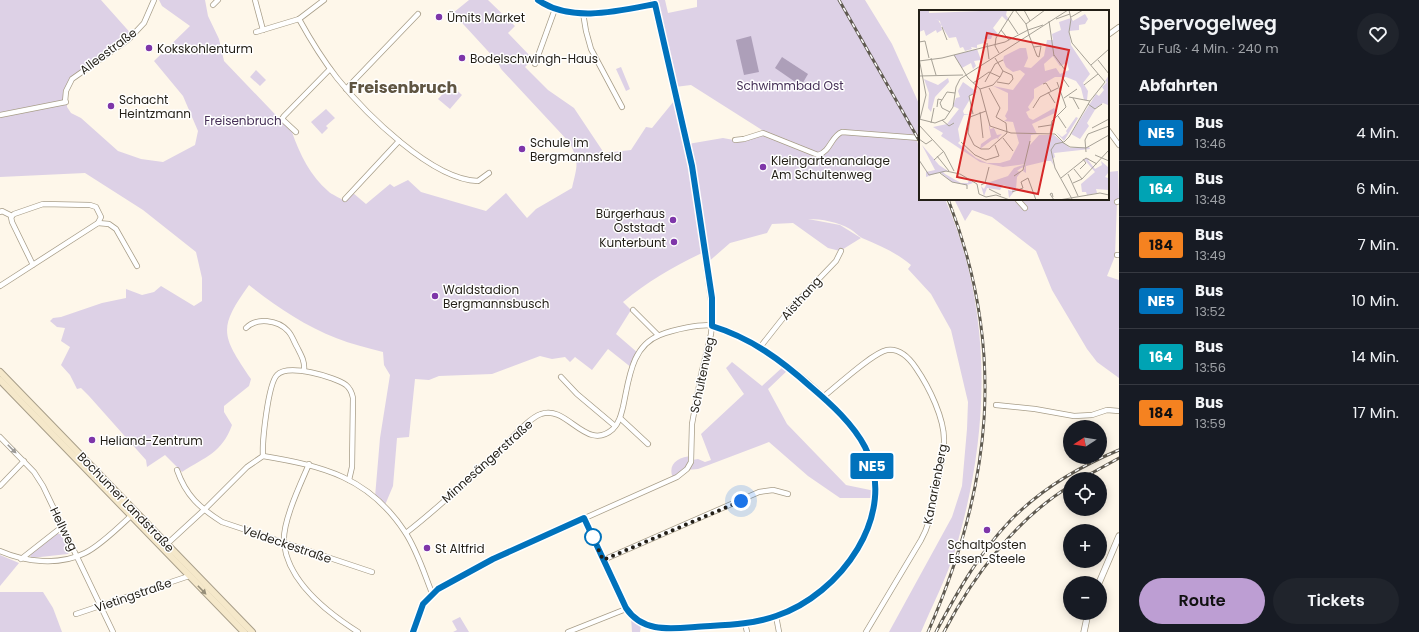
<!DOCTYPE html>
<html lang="de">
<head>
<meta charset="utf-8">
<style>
	body { margin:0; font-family:Poppins,sans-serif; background:#20242c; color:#f1f3f6; height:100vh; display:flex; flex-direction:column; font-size:15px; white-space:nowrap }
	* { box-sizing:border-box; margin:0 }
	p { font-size:13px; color:#9ea1a6 }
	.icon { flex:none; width:22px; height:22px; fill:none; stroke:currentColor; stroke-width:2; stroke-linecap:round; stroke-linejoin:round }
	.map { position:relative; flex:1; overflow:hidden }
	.sheet { display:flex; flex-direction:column; background:#171b24; width:300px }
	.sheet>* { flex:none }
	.badge { padding:0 8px; border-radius:3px; font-size:14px; line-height:26px }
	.needle { width:26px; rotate:258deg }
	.buttons { position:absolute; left:1063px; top:420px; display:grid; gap:8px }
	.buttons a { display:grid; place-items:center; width:44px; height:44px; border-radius:50%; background:#171b24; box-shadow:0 2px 10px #0003; font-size:20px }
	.you { position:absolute; width:20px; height:20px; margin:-10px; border:3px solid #fff; border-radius:50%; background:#1a73e8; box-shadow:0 0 0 6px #1a73e833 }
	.map>.badge { position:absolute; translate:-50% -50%; box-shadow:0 0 0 2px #fff }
	h2 { padding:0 20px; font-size:15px; line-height:36px }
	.round { display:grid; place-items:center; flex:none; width:42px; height:42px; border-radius:21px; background:#20242c }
	.overview { display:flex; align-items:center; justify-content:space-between; height:68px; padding:0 20px }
	h1 { font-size:19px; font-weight:600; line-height:30px }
	.primary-button { display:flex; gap:8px; margin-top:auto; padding:8px 20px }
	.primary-button a { flex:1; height:46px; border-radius:24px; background:#bd9ed3; color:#111; font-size:16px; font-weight:600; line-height:46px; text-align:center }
	.primary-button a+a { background:#20242c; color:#f1f3f6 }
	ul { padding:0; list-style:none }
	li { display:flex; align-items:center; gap:12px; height:56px; padding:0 20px; border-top:1px solid #363941 }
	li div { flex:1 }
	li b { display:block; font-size:15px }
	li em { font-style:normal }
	li .badge { min-width:44px; font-weight:700; text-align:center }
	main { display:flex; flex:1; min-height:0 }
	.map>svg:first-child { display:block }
	.green { fill:#ddd1e6 }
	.water { fill:#ad9fb9 }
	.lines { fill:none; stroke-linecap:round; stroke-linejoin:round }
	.minor-casing { stroke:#a89e89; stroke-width:6 }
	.tertiary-casing { stroke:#a89e89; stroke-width:7 }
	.secondary-casing { stroke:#a89e89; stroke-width:8 }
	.minor { stroke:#fff; stroke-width:4.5 }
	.tertiary { stroke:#fff; stroke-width:5.5 }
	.secondary { stroke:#f5e8ca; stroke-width:6 }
	.rail-casing { stroke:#5f5a50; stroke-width:3 }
	.rail { stroke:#fff; stroke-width:1.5; stroke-dasharray:4.5; stroke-linecap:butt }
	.oneway { fill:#9c9a97 }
	.oneway2 { fill:#968e79 }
	.line-casing { stroke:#fff; stroke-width:9 }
	.line { stroke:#0072bc; stroke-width:6 }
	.walk { stroke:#231f17; stroke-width:4; stroke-dasharray:0 7.2 }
	.poi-dot { fill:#7e36a9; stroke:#fff; stroke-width:1.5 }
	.stop-dot { fill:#fff; stroke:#0072bc; stroke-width:2 }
	.labels { text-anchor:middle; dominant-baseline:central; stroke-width:3; stroke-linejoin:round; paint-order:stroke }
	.poi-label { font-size:12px; fill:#231f17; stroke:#fff; text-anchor:start }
	.street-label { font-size:12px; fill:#231f17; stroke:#fff }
	.park-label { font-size:12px; fill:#473158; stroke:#fff }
	.district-label { font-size:16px; font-weight:bold; fill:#5f5542; stroke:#fff }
	.inset-road { fill:none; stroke:#a6a196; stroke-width:1 }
	.view { fill:#d62828; fill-opacity:0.15; stroke:#d62828; stroke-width:2 }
	.inset-edge { fill:none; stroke:#231f17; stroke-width:2 }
</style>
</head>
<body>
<main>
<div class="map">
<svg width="1119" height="632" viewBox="0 0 1119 632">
	<rect width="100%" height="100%" fill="#fef7ea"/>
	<g class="green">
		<path d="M0,0H101L134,37L74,80L71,84L67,97V107L71,113L81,118L118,151L141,159L163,162L195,145L198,131L183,96L154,61L190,26L162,6L159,0H205L208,16L219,39L224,61L292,132C299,153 311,177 328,191C332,195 339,197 344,201L353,193L366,204L390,184L394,187L408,180L421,192L486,211L506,193L527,218L536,209L572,188C577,166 580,162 569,142L501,69L497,61L453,13L469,0H488L515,26L508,33L533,59L525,67L548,90L574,108L604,153L631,150L646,127L652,128L674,101L688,144L723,138L739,141L765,135L762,130L691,85L675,87L655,0H665L668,13L697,7V0H865L892,44L920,106V137L916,139L920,148V199H945C994,312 990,435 955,551C946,579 932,606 921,632H889L952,517L962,486L967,429L968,402L951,330L931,294L908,269L911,265C897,253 879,245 862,238C858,236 854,231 850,229C838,222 822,219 808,219L840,225L861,238L840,251L828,248L793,223L772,224L767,233L730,243L706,264L704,252C675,266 648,281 623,302L631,310L616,334L638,353L632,368L608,349L592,370L575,357L570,362L565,357L552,359L540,356L492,374L439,376L429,380L415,379L409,437L397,438L393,486L385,505L375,497L380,438L390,375L384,365L383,352C368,348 351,344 336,338C305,326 275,306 249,285C217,329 222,336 251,379L249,386L224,406V412L232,425C222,453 205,457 182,472L165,455L147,467L146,460L89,396L81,388L77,389L70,375L61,365L70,347L61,341L65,328L57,327L50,321L53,318L61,317L102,303L126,298V289L142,295L154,292L161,286L194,306L202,301V278L196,252L143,210L85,173L0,177Z"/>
		<path d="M621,67L630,89L626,91L616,69Z"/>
		<path d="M256,70L266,80L260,86L250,77Z"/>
		<path d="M451,85L462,95L450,109L438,99Z"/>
		<path d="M326,109L335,118L326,126L328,128L322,134L311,122Z"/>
		<path d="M1118,171L1119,200L1117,201L1115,256L1107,276L1119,280V378L1097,362L1087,349L1052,290L1036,251L992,217L972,210L965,221L954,199H1108V172Z"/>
		<path d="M732,362L762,386L786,364L790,368L768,389L787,424L846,485L875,491V498H840L808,476L769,442L698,469L687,470L673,478C667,464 678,457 692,456V460L698,459L705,462L711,460L701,434L744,394L726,368Z"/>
		<path d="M57,534H61L70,551L68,554L31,558L30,554Z"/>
		<path d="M0,555L19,563L0,586Z"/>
		<path d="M0,592H43L53,608L62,632H0Z"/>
		<path d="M460,617L469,632H453L457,630L452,621Z"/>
		<path d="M631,617L641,626L640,632H632Z"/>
	</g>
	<g class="water">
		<path d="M751,36L759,72L744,75L736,40Z"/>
		<path d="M782,57L808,74L801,86L775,68Z"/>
	</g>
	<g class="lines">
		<defs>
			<g id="minor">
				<path d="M255,0L263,30"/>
				<path d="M538,0C571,23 619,11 655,4"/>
				<path d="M213,5L218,0"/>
				<path d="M583,13L586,31L591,49L622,107"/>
				<path d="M299,19C310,39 323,60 337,78C365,113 432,180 478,181L489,173"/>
				<path d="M256,32L299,19L324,0"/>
				<path d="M1108,35L1119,27"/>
				<path d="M535,64L555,9"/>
				<path d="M346,89L418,14"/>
				<path d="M65,102L66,91L72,79L129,39L144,23L154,0"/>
				<path d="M0,115L66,102"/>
				<path d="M1108,130L1119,145"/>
				<path d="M296,132L282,119L284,116L330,69"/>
				<path d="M735,140L744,139L763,133L818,155C831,151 831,136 842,132L920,138"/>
				<path d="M345,199L399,141"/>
				<path d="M1017,199L1025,208"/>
				<path d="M1117,202L1119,201"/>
				<path d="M0,212L2,211L12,216"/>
				<path d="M98,223L109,224L116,229L137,266"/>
				<path d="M1117,255H1119"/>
				<path d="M0,286L98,223L101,217L96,207L90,205L43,204L14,214L11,217L12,222L33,265"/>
				<path d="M633,310L658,335"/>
				<path d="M246,328C257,317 278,320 288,331C292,335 294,342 297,347C301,355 305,361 304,370"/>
				<path d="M761,346L791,308L836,261L841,251"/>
				<path d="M561,377L577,394L615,426"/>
				<path d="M823,397C836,387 872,353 887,350C900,348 910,359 916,368C929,387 945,419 944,442C943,458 939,475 936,490C932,508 930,524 921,540L866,632"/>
				<path d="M996,405L1035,409L1074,416L1092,415L1107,410L1119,411"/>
				<path d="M620,418L648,444"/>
				<path d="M0,437L34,472L43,486L113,632"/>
				<path d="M263,456C262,442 268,384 277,375C288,363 335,377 346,385C351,389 352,393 353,398L352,467L349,480"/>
				<path d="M309,464C301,483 282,522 284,543C288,582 328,613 358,632"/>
				<path d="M177,470C186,496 200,508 222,522L372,572"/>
				<path d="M0,486L24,461"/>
				<path d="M406,533C437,509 467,481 496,454C507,444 528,418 541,414C567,404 586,453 613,429C619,423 621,415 623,407C629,380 631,346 660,335C672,330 702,323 714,326C764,339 854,411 870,460C892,524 836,596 776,616C754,623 730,624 707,626C677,629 644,632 626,609L583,518"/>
				<path d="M167,544L205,509L247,467L263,456C323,466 369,477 405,532C417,550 424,573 432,593"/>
				<path d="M0,551C25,562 59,566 85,553C100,546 120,526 133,514"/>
				<path d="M21,559L63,526"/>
				<path d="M603,560L759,492L773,490L788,494"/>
				<path d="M76,614L189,576"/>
				<path d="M776,616L779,632"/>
				<path d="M745,623L747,632"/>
				<path d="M413,632L423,604L438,589L493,559L677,477L687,469L691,462L692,424L701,375L711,334L713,315L692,166L660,21L653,0"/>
				<path d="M568,632L626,609"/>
			</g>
			<g id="tertiary">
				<path d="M1099,583L1119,536"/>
				<path d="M1084,632L1088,613"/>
			</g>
			<g id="secondary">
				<path d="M0,372L252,632"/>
				<path d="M0,380L244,632"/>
			</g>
		</defs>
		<use href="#minor" class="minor-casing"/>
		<use href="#tertiary" class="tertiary-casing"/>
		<use href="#secondary" class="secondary-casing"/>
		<use href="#minor" class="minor"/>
		<use href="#tertiary" class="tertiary"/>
		<use href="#secondary" class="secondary"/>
		<defs>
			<g id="rail">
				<path d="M839,0L920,142"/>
				<path d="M1081,479L1119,458"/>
				<path d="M928,632C992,486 1007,350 948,199"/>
				<path d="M936,632C984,541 1021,491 1119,450"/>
				<path d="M944,632C973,576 1016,519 1070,486"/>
			</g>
		</defs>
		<use href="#rail" class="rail-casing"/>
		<use href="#rail" class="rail"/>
	</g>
	<defs><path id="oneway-solid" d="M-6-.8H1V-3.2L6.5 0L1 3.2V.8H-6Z"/></defs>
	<use class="oneway" href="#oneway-solid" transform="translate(12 449) rotate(45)"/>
	<use class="oneway2" href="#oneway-solid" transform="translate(202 590) rotate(46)"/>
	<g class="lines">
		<defs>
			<path id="line" d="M413,632L423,604L438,589L493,559L584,518L626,608C642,632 668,629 695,627C722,625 751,625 776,616C840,595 900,514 865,447C853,424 831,404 811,387C781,360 751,338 712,326V298L692,166L655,4C619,11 571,23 538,0"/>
		</defs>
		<use href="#line" class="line-casing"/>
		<use href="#line" class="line"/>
		<path class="walk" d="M593,537L603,560L741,501"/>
	</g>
	<g class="poi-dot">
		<circle cx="439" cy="17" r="4"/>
		<circle cx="149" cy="48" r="4"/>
		<circle cx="462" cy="58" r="4"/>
		<circle cx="111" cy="106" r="4"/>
		<circle cx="522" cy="149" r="4"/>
		<circle cx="763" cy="167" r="4"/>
		<circle cx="673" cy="220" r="4"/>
		<circle cx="674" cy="242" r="4"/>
		<circle cx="435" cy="296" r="4"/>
		<circle cx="92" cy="440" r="4"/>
		<circle cx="987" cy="530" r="4"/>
		<circle cx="427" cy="548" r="4"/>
	</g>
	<circle class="stop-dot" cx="593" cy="537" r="8"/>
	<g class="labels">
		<g class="poi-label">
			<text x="447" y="17">Ümits Market</text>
			<text x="157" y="48">Kokskohlenturm</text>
			<text x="470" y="58">Bodelschwingh-Haus</text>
			<text x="119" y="99">Schacht<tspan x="119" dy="14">Heintzmann</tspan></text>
			<text x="530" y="142">Schule im<tspan x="530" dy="14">Bergmannsfeld</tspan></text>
			<text x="771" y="160">Kleingartenanalage<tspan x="771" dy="14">Am Schultenweg</tspan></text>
			<text x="665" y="213" text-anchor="end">Bürgerhaus<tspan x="665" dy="14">Oststadt</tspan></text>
			<text x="666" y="242" text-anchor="end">Kunterbunt</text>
			<text x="443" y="289">Waldstadion<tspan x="443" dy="14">Bergmannsbusch</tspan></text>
			<text x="100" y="440">Heliand-Zentrum</text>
			<text x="987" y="544" text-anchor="middle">Schaltposten<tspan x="987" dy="14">Essen-Steele</tspan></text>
			<text x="435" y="548">St Altfrid</text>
		</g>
		<g class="street-label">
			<text transform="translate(108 51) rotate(-37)">Alleestraße</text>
			<text transform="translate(801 298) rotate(-48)">Aisthang</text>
			<text transform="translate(702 375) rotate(-78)">Schultenweg</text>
			<text transform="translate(487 461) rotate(-42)">Minnesängerstraße</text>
			<text transform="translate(935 484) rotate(-79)">Kanarienberg</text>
			<text transform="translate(126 502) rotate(46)">Bochumer Landstraße</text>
			<text transform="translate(64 529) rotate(64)">Hellweg</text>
			<text transform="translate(287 544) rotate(19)">Veldeckestraße</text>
			<text transform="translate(133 595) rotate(-19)">Vietingstraße</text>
		</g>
		<g class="park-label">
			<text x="790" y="85">Schwimmbad Ost</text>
			<text x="243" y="120">Freisenbruch</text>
		</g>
		<g class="district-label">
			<text x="403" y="87">Freisenbruch</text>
		</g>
	</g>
	<g transform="translate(919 10)">
		<rect width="190" height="190" fill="#fef7ea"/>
		<path d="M0,0H10V3L88,0L87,5L89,8L88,11L83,6L74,18L79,24L77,27L74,24L72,29H65V33L58,35V38L52,37L53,39L46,41L44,37L41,38L37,27L30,28L19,10L16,9L21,11L23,20L18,23L17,20L7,26L5,20L0,22ZM166,4L169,9L166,14L160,15V20L150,21L152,35L171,64L164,73L169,81L168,90H165L162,78L157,71L147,67H136L115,79V88L109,97L111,100L107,102L110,108L114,110L135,98L138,102L113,114L118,124L112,125L111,135L120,125H135L151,138L170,137L171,139L135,143L136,147L133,149L135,156L132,151H128L107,156V163L104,161L106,157L102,158L98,161L102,162L98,167L97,179L90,188L89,180L93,181V178L84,175L81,180L68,178L65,186L62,176L65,179L68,173L89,166L95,158L107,154L84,157L61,152L22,126L24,123L14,117L28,114L40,99L34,96L37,88L41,87L39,81L44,72L58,82L50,86L51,89L44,101L45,104H50L51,100L53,104L45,105L39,119L41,131L39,133L57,148L68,153H81L91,150L100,133L94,112L85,111L88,109L86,106L89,100V83L74,76L94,80L106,64L101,60L94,62L87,57L84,50L85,46L101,38H107L109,48L105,57L112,58L125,46L128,30H134L133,24L142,20L140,12L152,8L154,11ZM134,46L141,56L148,53L150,60L141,64L137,58L126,61L125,54ZM58,39L62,50L55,51L57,56L54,59L52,53L43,58L35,45ZM190,65L189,95L184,93L177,98L168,113L170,116L161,129L152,124L177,84L180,86L185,80L183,77L188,72L186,71ZM29,68L30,72L16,87L12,102L9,98L10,83L5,69L19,75ZM157,107L159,108L145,131L137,122L143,127L148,123L147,121ZM71,114V119L75,118L78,125L83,124L79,128L81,131L78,128L73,130L61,139L62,134L72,127L70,117ZM3,135L20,155L29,161L24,162L26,164L42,173H49L50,169L54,173L48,175L33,172L21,162L7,167V162L16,160ZM170,148L169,150L176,159L183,155L182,151L189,157V163L186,167L189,168L190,180L177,179L178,183L168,185L167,182H163L162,174L176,162L165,149Z" fill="#ddd1e6" fill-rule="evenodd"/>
		<path class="inset-road" d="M96,0L107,14L110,25L118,46L120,47L122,36L115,37M105,0L111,11M150,0L152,9L150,22L153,33L186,72M152,7L164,0M89,9L99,24M137,9L151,4M130,11L135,46M107,14L126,0M23,17L28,30M82,20L90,30M109,20L124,15M0,32L6,31L10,48M68,33L70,49M80,43L76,36L77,28L95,0M35,45L49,68L61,79L71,116L92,123L136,124L144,132M135,45L146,60M0,48L7,85L1,109M12,48L17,65M179,50L190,64M0,51L23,48L86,32L109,20M172,55L190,39M0,66L44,65M143,67L150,77M66,72L76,54L84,50M78,72L90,74L94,69L93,65L84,61M54,73L70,62L81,67M124,74L127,73L132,81M165,75L179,64M70,78L81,98L77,107L87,113L88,123M61,79L74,75L81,67L84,61L76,48M129,82L136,93M150,87L171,91M145,88L158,79M154,88L160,99M169,94L176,99L183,94M18,97L19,89L23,90M114,98L121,87L139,78M67,101L51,107L49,123L55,135L62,139H70L88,123M31,102L23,98L21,93L28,82L36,83M61,102L64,128M54,104L50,86L54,84M139,106L147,118M0,109L16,113L26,109L34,97L37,77L41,69L149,0M23,110L30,116L35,113M12,113L15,98M0,115L25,142L35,161M119,117L132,115M173,118L190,109M131,124L133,111L147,97L138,72M84,128L94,141M0,129L7,134L13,130M42,132L56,145L67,150L80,146L76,135M143,132L151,137L167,138L190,125M167,142L166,130L169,124L190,116M176,145L190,151M18,146L30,161M0,150L10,165L27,161L41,164L58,174L60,184M15,150L25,141M155,159L163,169M161,159L167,153L164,149M21,163L33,172L48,175V179M149,164L159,186M95,166L104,160L111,131M109,168L117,190M142,168L167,148L178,154M154,173L163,169L189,141M62,175L66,173L70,157M70,179L82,185M93,182L104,178L102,172L109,168M60,184L67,187L77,185L91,190M134,187L133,183L131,184L135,190M153,189L136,158L132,140L136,134L145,132L150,127L171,91L186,72M140,190L181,183L190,185"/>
		<path class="view" d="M68,23L150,40L119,184L38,167Z"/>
		<rect width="190" height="190" class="inset-edge"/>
	</g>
</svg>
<div class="buttons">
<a><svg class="needle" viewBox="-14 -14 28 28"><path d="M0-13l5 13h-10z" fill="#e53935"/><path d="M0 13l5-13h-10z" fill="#9ea1a6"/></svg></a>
<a><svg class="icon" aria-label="locate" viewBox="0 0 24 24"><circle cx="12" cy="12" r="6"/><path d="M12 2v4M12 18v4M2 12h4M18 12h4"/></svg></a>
<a>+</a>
<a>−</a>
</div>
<div class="you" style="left:741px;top:501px"></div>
<b class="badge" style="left:872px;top:466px;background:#0072bc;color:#fff">NE5</b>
</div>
<section class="sheet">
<div class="overview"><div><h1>Spervogelweg</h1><p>Zu Fuß · 4 Min. · 240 m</p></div><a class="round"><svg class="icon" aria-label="heart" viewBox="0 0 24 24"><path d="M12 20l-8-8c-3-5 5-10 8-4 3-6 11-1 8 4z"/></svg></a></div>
<h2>Abfahrten</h2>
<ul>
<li><span class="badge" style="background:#0072bc;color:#fff">NE5</span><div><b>Bus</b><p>13:46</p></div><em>4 Min.</em></li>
<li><span class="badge" style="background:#00a3b4;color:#fff">164</span><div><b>Bus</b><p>13:48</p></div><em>6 Min.</em></li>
<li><span class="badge" style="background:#f58220;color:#111">184</span><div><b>Bus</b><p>13:49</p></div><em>7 Min.</em></li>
<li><span class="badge" style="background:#0072bc;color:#fff">NE5</span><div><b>Bus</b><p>13:52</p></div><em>10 Min.</em></li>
<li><span class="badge" style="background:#00a3b4;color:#fff">164</span><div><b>Bus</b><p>13:56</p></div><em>14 Min.</em></li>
<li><span class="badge" style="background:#f58220;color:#111">184</span><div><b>Bus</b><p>13:59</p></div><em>17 Min.</em></li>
</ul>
<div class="primary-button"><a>Route</a><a>Tickets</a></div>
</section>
</main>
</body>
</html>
